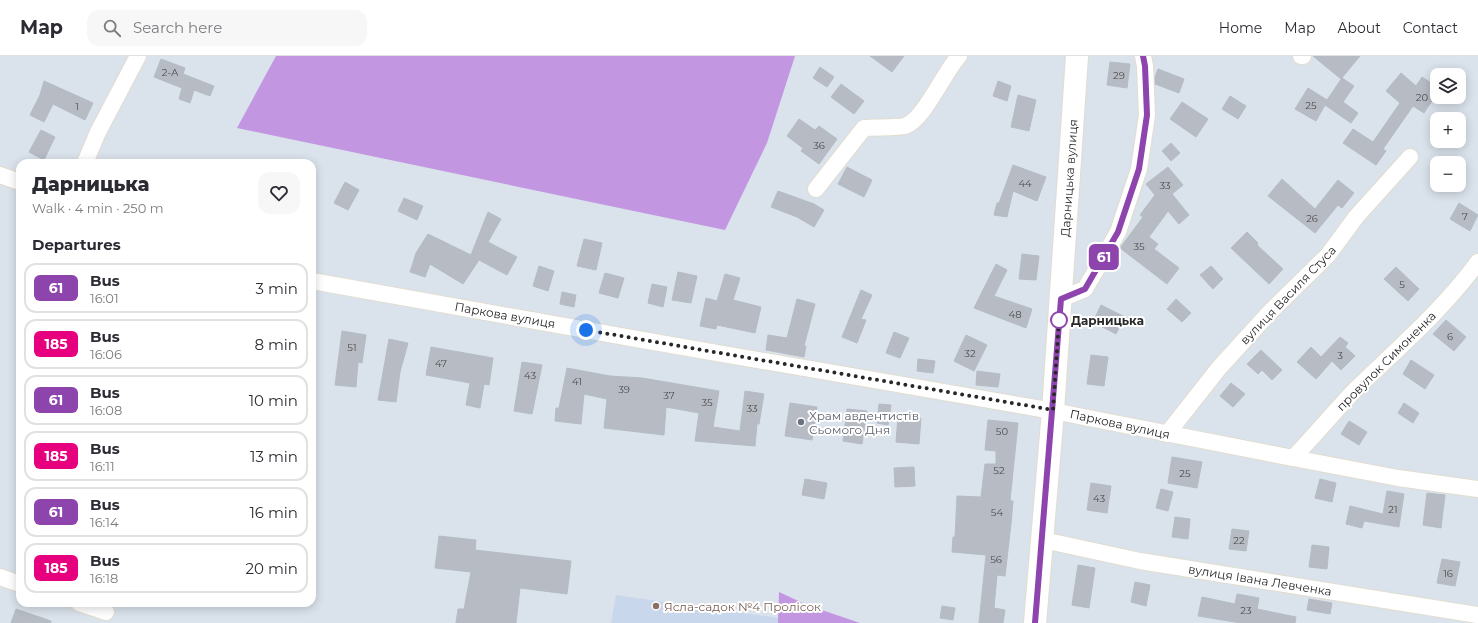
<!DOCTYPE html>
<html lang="en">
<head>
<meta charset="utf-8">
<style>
	body { margin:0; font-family:Montserrat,sans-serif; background:#f7f7f7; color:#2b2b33; height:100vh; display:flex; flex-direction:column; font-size:15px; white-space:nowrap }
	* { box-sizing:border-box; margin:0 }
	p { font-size:13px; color:#7c7c81 }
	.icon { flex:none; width:22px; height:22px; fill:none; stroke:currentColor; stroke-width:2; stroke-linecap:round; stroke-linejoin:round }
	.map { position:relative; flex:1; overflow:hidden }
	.details { position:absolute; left:16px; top:103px; width:300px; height:448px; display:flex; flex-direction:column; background:#fff; border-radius:12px; box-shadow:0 2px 10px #0003 }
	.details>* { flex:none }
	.badge { padding:0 8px; border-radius:6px; font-size:14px; line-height:26px }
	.controls { position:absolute; left:1430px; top:12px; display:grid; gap:8px }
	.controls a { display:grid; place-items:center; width:36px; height:36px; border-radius:8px; background:#fff; box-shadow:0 2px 10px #0003; font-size:20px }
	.you { position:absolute; width:20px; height:20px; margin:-10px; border:3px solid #fff; border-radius:50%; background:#1a73e8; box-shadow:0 0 0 6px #1a73e833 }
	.map>.badge { position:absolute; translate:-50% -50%; box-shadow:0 0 0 2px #fff }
	h2 { padding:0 16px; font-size:15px; line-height:36px }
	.round { display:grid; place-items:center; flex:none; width:42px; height:42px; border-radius:12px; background:#f7f7f7 }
	.summary { display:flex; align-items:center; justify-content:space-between; height:68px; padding:0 16px }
	h1 { font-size:19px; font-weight:800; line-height:30px }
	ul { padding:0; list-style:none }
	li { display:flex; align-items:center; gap:12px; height:50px; margin:0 8px 6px; padding:0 8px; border:2px solid #e1e1e2; border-radius:12px }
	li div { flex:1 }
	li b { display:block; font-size:15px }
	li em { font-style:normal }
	li .badge { min-width:44px; font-weight:700; text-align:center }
	header { display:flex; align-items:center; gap:24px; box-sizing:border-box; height:56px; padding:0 20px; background:#fff; border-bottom:1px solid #e1e1e2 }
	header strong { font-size:19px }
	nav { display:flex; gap:22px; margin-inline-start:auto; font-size:14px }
	.search { width:280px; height:36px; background:#f7f7f7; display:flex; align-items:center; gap:10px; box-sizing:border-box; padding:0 14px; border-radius:12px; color:#7c7c81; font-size:15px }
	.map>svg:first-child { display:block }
	.education { fill:#c9d7ed }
	.green { fill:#c296e1 }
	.building { fill:#b7bbc3; stroke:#b4bcc6 }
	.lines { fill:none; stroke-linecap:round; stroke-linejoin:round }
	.street-casing { stroke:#e1ddcf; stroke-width:18 }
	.secondary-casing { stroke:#e1ddcf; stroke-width:24 }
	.street { stroke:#fff; stroke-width:16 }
	.secondary { stroke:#fff; stroke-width:22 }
	.line-casing { stroke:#fff; stroke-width:9 }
	.line { stroke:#8e44ad; stroke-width:6 }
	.walk { stroke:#282828; stroke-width:4; stroke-dasharray:0 7.2 }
	.stop-dot { fill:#fff; stroke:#8e44ad; stroke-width:2 }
	.worship-dot { fill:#6b7280; stroke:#fff; stroke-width:1.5 }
	.education-dot { fill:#8d6e63; stroke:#fff; stroke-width:1.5 }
	.labels { text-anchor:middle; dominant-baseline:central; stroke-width:4; stroke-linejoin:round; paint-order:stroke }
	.number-label { font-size:10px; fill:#4c4d4f }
	.street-label { font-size:12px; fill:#282828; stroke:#fff }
	.stop-label { font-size:12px; font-weight:bold; fill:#282828; stroke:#fff; text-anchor:start }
	.worship-label { font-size:12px; fill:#5b616d; stroke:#fff; text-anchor:start }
	.education-label { font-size:12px; fill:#785e54; stroke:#fff; text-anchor:start }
</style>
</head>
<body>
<header>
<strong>Map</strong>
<div class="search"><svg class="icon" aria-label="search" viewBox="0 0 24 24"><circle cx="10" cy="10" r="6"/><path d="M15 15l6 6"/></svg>Search here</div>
<nav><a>Home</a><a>Map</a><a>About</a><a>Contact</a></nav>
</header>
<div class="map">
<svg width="1478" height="567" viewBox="0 0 1478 567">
	<rect width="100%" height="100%" fill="#dae2eb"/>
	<path class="education" d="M616,539L779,562L778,567H611Z"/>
	<g class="green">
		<path d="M276,0H795L767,87L725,174L237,72Z"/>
		<path d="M779,536L807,549L860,567H778Z"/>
	</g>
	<g class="building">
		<path d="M870,0H904L892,16Z"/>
		<path d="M1313,0H1360L1341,23Z"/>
		<path d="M161,3L185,12L183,18L214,30L210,40L194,34L190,47L179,43L182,32L154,21Z"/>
		<path d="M1110,6L1130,8L1127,32L1107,29Z"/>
		<path d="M820,11L834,21L827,31L813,22Z"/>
		<path d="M1158,13L1184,23L1179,37L1155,28V21Z"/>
		<path d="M1401,17L1416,30L1422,21L1437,31V37L1424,57L1413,50L1383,93L1386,95L1376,109L1343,87L1353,73L1373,86L1400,47L1386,35Z"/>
		<path d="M1342,22L1354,30L1343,46L1358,57L1351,67L1325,49L1316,65L1295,53L1308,32L1327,44Z"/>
		<path d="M44,25L93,47L85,64L53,48L44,66L30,59L40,39Z"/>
		<path d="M998,25L1011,30L1007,45L993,40Z"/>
		<path d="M841,28L864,45L854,58L831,41Z"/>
		<path d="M1018,39L1036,44L1029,75L1011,71Z"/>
		<path d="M1230,40L1246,50L1238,63L1222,53Z"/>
		<path d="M1182,46L1208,63L1196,81L1170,63Z"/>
		<path d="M799,63L815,74L819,70L837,83L819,108L801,95L803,92L787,80Z"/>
		<path d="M41,74L55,81L44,104L29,96Z"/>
		<path d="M1171,87L1180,97L1171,105L1162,95Z"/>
		<path d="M1013,109L1046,121L1037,145L1013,135L1007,161L994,159L997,147H999Z"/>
		<path d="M847,111L872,124L864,141L838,128Z"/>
		<path d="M1168,111L1183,129L1172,138L1189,159L1179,168L1168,155L1149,181L1158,188L1154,193L1179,212L1167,228L1120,192L1143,161L1140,159L1155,139L1146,128Z"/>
		<path d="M1282,123L1315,153L1338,124L1354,137L1342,152L1338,149L1315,177L1268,140Z"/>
		<path d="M345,126L359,134L348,154L334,147Z"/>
		<path d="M778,135L814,148L824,154L814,171L797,161L771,151Z"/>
		<path d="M404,142L423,150L417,164L398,155Z"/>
		<path d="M1459,147L1478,159L1470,175L1450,163Z"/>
		<path d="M488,156L501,163L488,186L517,201L507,219L479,204L463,228L430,208L425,221L410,216L416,197L428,178L471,199Z"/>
		<path d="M1247,176L1258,187L1257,189L1283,213L1269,228L1231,192Z"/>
		<path d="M584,183L602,187L596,214L577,210Z"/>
		<path d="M1022,198L1039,200L1036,224L1019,223Z"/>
		<path d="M996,208L1007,214L994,240L1032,253L1026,272L974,252Z"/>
		<path d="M539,210L554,215L548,235L533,230Z"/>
		<path d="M1211,210L1223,223L1213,233L1200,219Z"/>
		<path d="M1396,211L1419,233L1408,245L1384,223Z"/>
		<path d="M678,216L697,220L691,247L672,244Z"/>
		<path d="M605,217L624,222L618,242L599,237Z"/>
		<path d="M725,218L740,222L733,244L761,251L755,277L717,269L716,273L700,270L706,242L717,245Z"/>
		<path d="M652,228L667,231L663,251L648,247Z"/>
		<path d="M861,234L872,239L861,263L866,264L857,287L842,281Z"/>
		<path d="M562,236L576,239L574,251L560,248Z"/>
		<path d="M797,243L815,248L804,290H806L804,301L766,294L768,279L787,282Z"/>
		<path d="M1176,243L1191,257L1182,266L1167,253Z"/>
		<path d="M1101,249L1125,261L1116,278L1093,266Z"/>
		<path d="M1446,264L1466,281L1454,295L1433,278Z"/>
		<path d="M342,275L366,279L362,307L358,306L356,331L335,329Z"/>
		<path d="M894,276L909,282L900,302L886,297Z"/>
		<path d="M966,279L987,289L974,315L954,305Z"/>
		<path d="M1340,281L1348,287L1345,291L1355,300L1341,314L1332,305L1316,323L1297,306L1311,291L1321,301Z"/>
		<path d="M389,283L408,287L400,316L396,346L378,344Z"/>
		<path d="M431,291L493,302L489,329L484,328L480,352L466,349L470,327L426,319Z"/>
		<path d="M1261,294L1282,314L1272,324L1262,314L1258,318L1247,308Z"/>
		<path d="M1091,299L1108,301L1104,330L1087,328Z"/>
		<path d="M918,303L935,305L933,317L917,315Z"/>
		<path d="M1411,304L1434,319L1425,333L1403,318Z"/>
		<path d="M522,306L542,309L532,358L514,355Z"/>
		<path d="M567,312L610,320L642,322L719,335L713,371L740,375L745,335L764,338L759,368H757L755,390L695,385L699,357L666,351L664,379L604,372L607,343L584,338L581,368L555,365L556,352H559Z"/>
		<path d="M977,315L1000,318L998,331L976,329Z"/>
		<path d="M1231,327L1245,338L1233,351L1220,340Z"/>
		<path d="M790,347L817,351L812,384L785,380Z"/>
		<path d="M1404,347L1419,357L1413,367L1398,357Z"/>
		<path d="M879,348L891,349L888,369L877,367Z"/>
		<path d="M847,353L867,355L862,388L843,385Z"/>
		<path d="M898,360L921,362L919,388L896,386Z"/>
		<path d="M988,364L1018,367L1010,445H1013L1011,468L1005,520L997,519L994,552L1005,554L1003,567H979L986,499L952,496L953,481H955L957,440L981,441L985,408H996V395L985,394Z"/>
		<path d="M1349,365L1367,376L1359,389L1341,378Z"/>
		<path d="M1172,401L1202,406L1197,432L1168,427Z"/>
		<path d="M914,411L915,430L895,431L894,412Z"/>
		<path d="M805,423L827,427L824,443L802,439Z"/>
		<path d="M1320,423L1336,427L1332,446L1315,442Z"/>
		<path d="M1091,427L1111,430L1107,457L1087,454Z"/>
		<path d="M1161,433L1173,436L1168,455L1156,452Z"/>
		<path d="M1387,435L1404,438L1399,471L1364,465L1362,472L1346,468L1350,450L1383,458Z"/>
		<path d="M1427,437L1445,439L1441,472L1423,469Z"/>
		<path d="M1175,461L1190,463L1188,483L1172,481Z"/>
		<path d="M1232,473L1249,475L1246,495L1229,493Z"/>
		<path d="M439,480L476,484L475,494L571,505L567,538L520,532L516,567H456L458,553H464L471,516L435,512Z"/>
		<path d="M1312,489L1329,491L1327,513L1309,511Z"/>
		<path d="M1442,503L1460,506L1455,530L1437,527Z"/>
		<path d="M1078,509L1095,512L1089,552L1072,549Z"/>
		<path d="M1135,526L1150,529L1146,550L1131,546Z"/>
		<path d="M1237,538L1259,542L1257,553L1296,561L1295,567H1241L1198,560L1202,541L1235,548Z"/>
		<path d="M1309,543L1332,547L1330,558L1307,554Z"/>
		<path d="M942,550L955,552L953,564L940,562Z"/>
		<path d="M16,553L51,565V567H11Z"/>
	</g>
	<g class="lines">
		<defs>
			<g id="street">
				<path d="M1301,0H1303"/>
				<path d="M85,107L98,76L138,0"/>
				<path d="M0,119L20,126"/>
				<path d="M816,133L864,72C875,71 896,72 905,70C924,64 944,16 959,0"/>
				<path d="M312,225L648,285L1053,355L1293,402L1398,422L1478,433"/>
				<path d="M1061,243L1085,233L1118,176L1139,113L1147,59L1145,10L1143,0"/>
				<path d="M1167,378L1219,312L1270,256L1328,199L1356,161L1410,101"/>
				<path d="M1293,402C1314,380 1334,356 1355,334C1397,293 1443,254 1478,206"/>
				<path d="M1043,484L1140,505L1478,559"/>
				<path d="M0,521L20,528"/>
				<path d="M79,547L106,556"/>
			</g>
			<path id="secondary" d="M1035,567L1053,355L1077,0"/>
		</defs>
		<use href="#street" class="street-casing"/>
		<use href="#secondary" class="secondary-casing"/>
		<use href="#street" class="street"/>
		<use href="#secondary" class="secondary"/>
	</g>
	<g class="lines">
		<defs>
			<path id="line" d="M1035,567L1061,243L1085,233L1118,176L1139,113L1147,59L1145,10L1143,0"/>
		</defs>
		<use href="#line" class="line-casing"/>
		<use href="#line" class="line"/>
		<path class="walk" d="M586,274L1053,354L1059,264"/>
	</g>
	<circle class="stop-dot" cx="1059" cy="264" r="8"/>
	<circle class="worship-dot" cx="801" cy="366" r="4"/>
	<circle class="education-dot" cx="656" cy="550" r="4"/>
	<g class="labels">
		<g class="number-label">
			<text x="170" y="16">2-А</text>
			<text x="1119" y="19">29</text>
			<text x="1422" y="41">20</text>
			<text x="1311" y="49">25</text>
			<text x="77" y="50">1</text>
			<text x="819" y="89">36</text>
			<text x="1025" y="127">44</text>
			<text x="1165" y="129">33</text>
			<text x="1465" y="160">7</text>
			<text x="1312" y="162">26</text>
			<text x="1139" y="190">35</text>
			<text x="1402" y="228">5</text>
			<text x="1015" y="258">48</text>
			<text x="1450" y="280">6</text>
			<text x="352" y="291">51</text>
			<text x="970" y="297">32</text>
			<text x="1340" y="299">3</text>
			<text x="441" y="307">47</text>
			<text x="530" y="319">43</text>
			<text x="577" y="325">41</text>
			<text x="624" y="333">39</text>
			<text x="669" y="339">37</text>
			<text x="707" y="346">35</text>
			<text x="752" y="352">33</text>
			<text x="1002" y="375">50</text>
			<text x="999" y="414">52</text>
			<text x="1185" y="417">25</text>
			<text x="1099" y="442">43</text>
			<text x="1393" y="453">21</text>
			<text x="997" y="456">54</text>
			<text x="1239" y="484">22</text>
			<text x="996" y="503">56</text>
			<text x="1448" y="517">16</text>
			<text x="1246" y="554">23</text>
		</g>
		<g class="street-label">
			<text transform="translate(1069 122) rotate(-86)">Дарницька вулиця</text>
			<text transform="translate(1288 239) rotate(-46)">вулиця Василя Стуса</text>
			<text transform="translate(505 259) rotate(10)">Паркова вулиця</text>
			<text transform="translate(1386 305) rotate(-45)">провулок Симоненка</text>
			<text transform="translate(1120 368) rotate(12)">Паркова вулиця</text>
			<text transform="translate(1260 524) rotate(9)">вулиця Івана Левченка</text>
		</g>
		<g class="stop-label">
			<text x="1071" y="264">Дарницька</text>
		</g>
		<g class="worship-label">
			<text x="809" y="359">Храм авдентистів<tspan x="809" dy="14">Сьомого Дня</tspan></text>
		</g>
		<g class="education-label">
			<text x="664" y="550">Ясла-садок №4 Пролісок</text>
		</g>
	</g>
</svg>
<div class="controls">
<a><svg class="icon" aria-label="layers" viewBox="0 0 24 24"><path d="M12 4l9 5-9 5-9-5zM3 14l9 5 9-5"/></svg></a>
<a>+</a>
<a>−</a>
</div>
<div class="you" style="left:586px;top:274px"></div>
<b class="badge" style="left:1104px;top:201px;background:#8e44ad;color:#fff">61</b>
<section class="details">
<div class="summary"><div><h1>Дарницька</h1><p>Walk · 4 min · 250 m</p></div><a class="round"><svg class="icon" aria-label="heart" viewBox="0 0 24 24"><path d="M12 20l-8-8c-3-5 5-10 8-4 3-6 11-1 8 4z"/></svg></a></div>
<h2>Departures</h2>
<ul>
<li><span class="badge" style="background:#8e44ad;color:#fff">61</span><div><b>Bus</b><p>16:01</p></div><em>3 min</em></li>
<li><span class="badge" style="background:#e6007e;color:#fff">185</span><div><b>Bus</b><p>16:06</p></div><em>8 min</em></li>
<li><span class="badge" style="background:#8e44ad;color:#fff">61</span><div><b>Bus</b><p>16:08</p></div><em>10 min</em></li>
<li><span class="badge" style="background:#e6007e;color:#fff">185</span><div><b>Bus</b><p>16:11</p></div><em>13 min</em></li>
<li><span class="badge" style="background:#8e44ad;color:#fff">61</span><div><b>Bus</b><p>16:14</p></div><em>16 min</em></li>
<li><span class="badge" style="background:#e6007e;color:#fff">185</span><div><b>Bus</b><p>16:18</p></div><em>20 min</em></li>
</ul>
</section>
</div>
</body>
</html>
